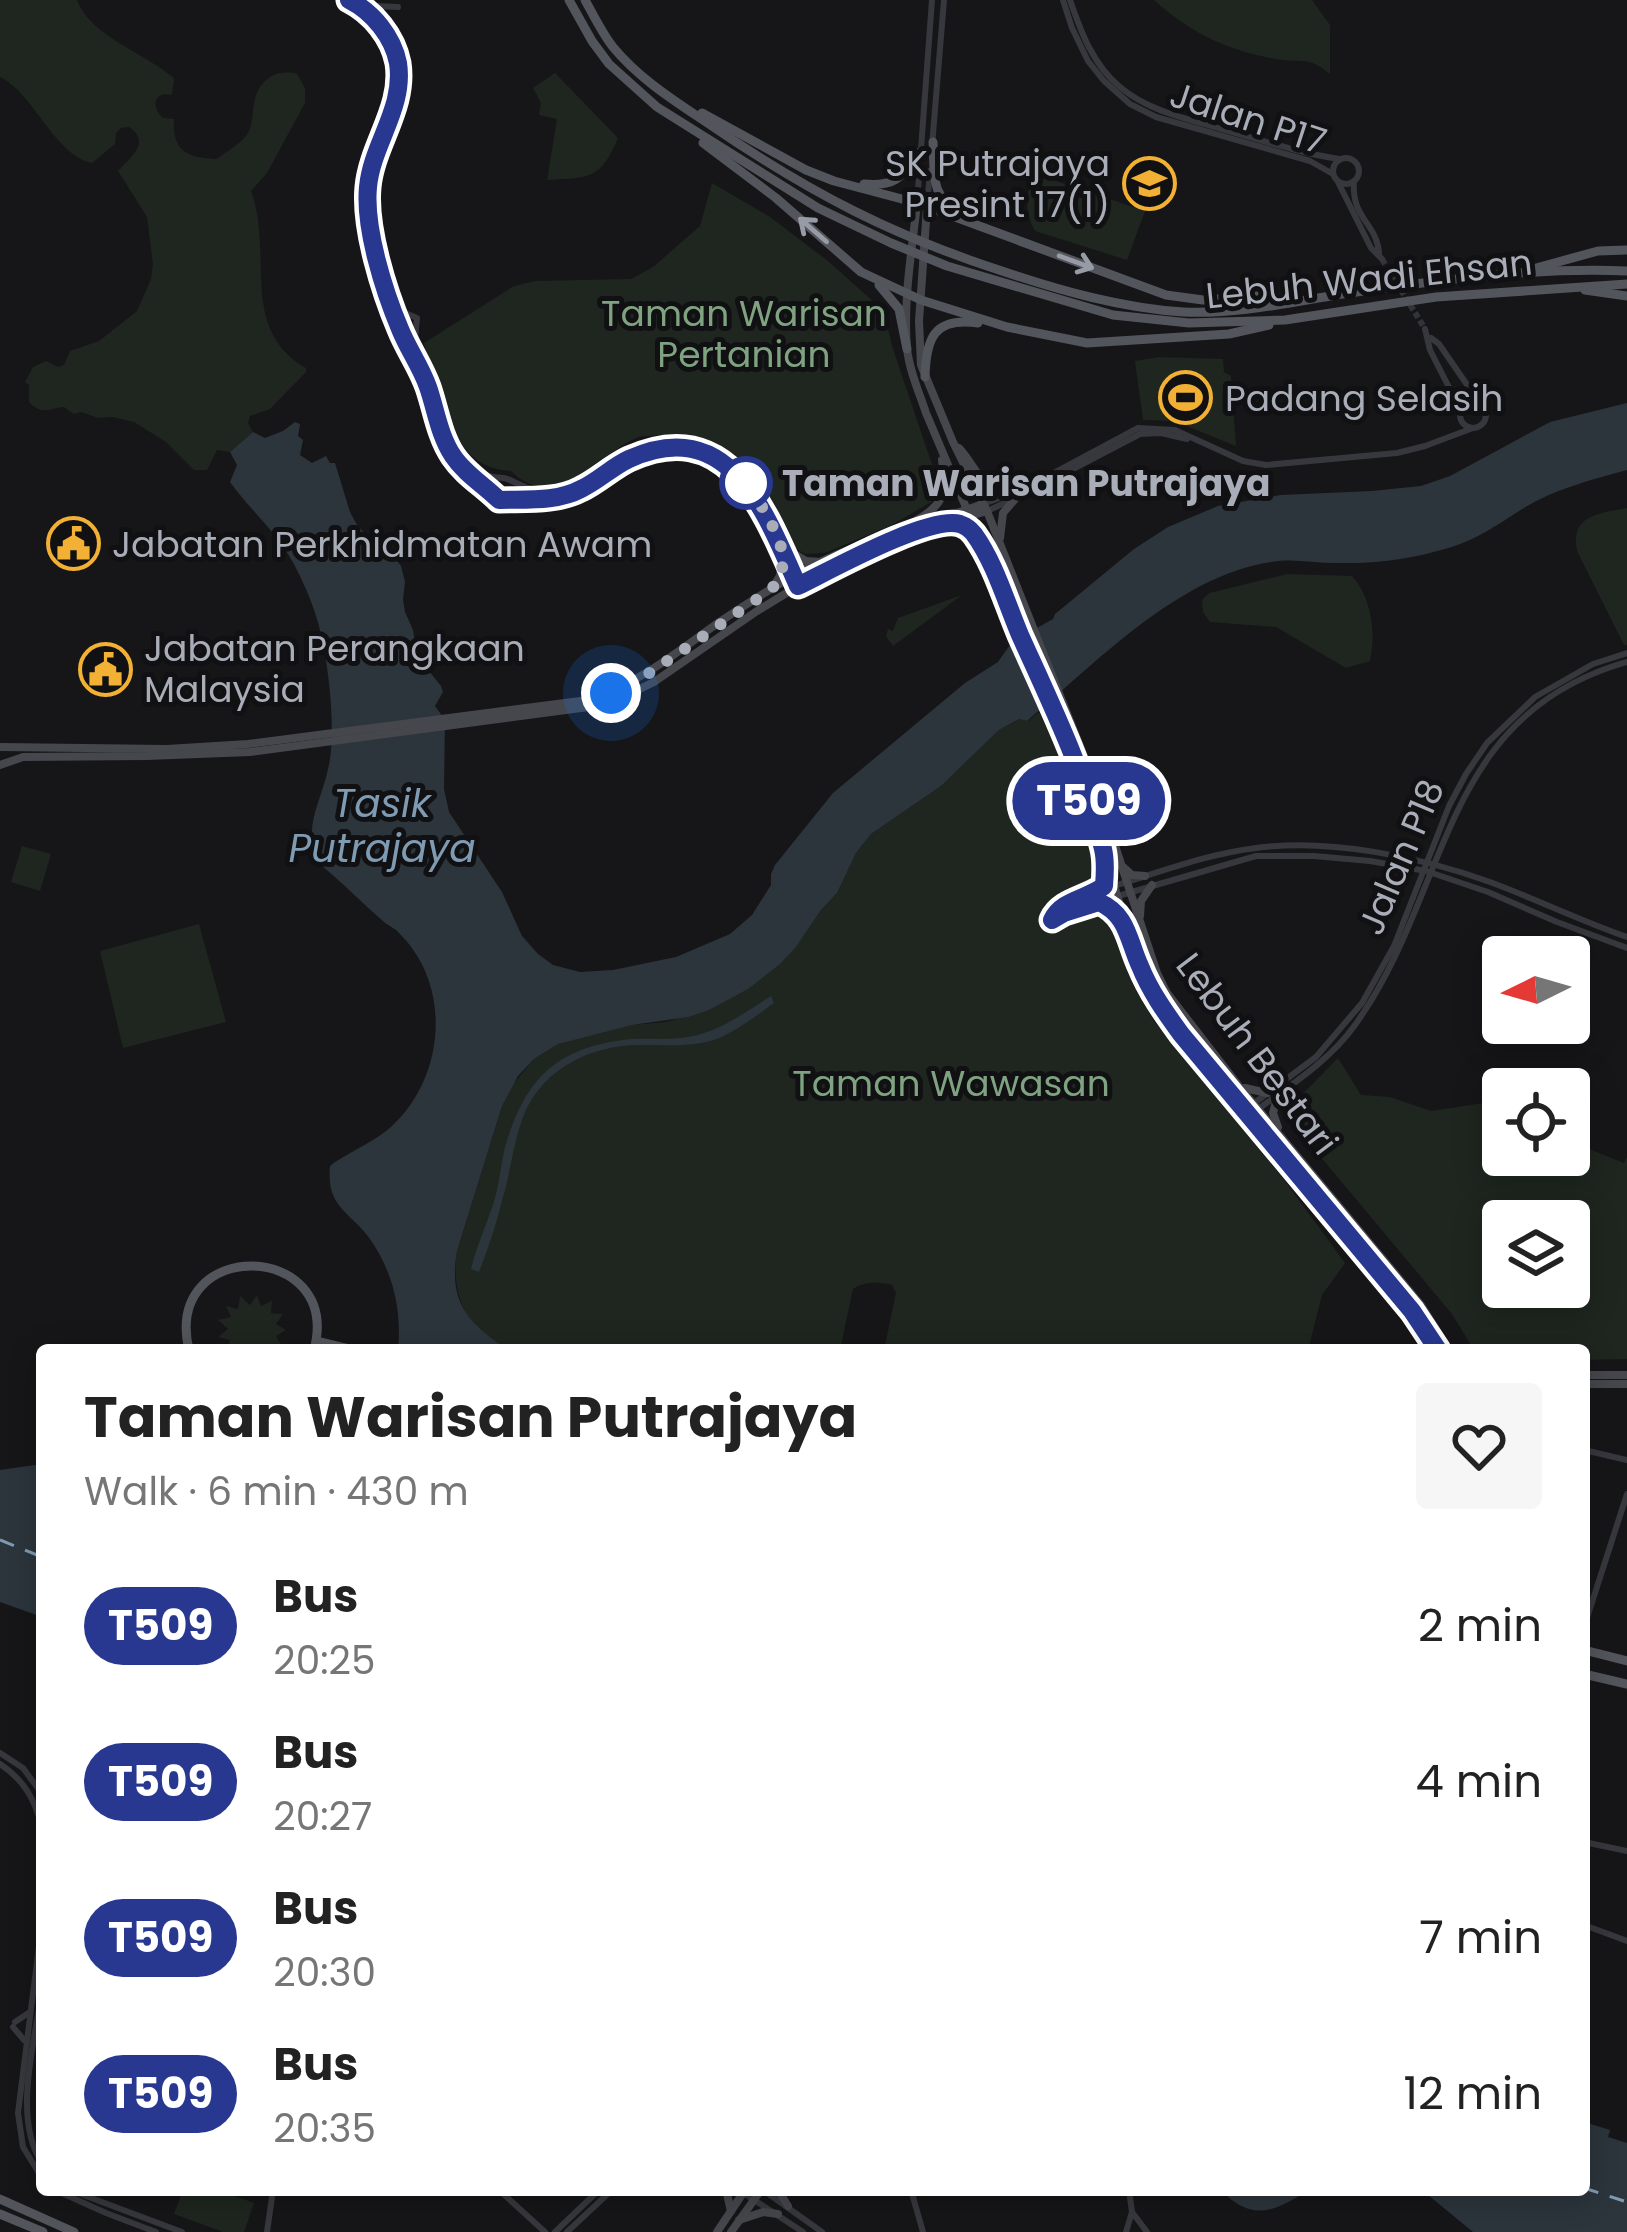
<!DOCTYPE html>
<html lang="en">
<head>
<meta charset="utf-8">
<style>
	body { margin:0; font-family:Poppins,sans-serif; background:#f6f6f6; color:#222; height:100vh; display:flex; flex-direction:column; font-size:45px; white-space:nowrap }
	* { box-sizing:border-box; margin:0 }
	p { font-size:39px; color:#767676 }
	.icon { flex:none; width:66px; height:66px; fill:none; stroke:currentColor; stroke-width:2; stroke-linecap:round; stroke-linejoin:round }
	.map { position:relative; flex:1; overflow:hidden }
	.side { position:absolute; left:36px; top:1344px; width:1554px; height:852px; display:flex; flex-direction:column; background:#fff; border-radius:12px; box-shadow:0 6px 30px #0003 }
	.side>* { flex:none }
	.badge { padding:0 24px; border-radius:39px; font-size:42px; line-height:78px }
	.needle { width:78px; rotate:265deg }
	.buttons { position:absolute; left:1482px; top:936px; display:grid; gap:24px }
	.buttons a { display:grid; place-items:center; width:108px; height:108px; border-radius:12px; background:#fff; box-shadow:0 6px 30px #0003; font-size:60px }
	.you { position:absolute; width:60px; height:60px; margin:-30px; border:9px solid #fff; border-radius:50%; background:#1a73e8; box-shadow:0 0 0 18px #1a73e833 }
	.map>.badge { position:absolute; translate:-50% -50%; box-shadow:0 0 0 6px #fff }
	.round { display:grid; place-items:center; flex:none; width:126px; height:126px; border-radius:12px; background:#f6f6f6 }
	.headline { display:flex; align-items:center; justify-content:space-between; height:204px; padding:0 48px }
	h1 { font-size:57px; font-weight:700; line-height:90px }
	ul { padding:0; list-style:none }
	li { display:flex; align-items:center; gap:36px; height:156px; padding:0 48px }
	li div { flex:1 }
	li b { display:block; font-size:45px }
	li em { font-style:normal }
	li .badge { min-width:132px; font-weight:700; text-align:center }
	.map>svg:first-child { display:block }
	.green { fill:#1e261f; fill-rule:evenodd }
	.water { fill:#2c353c }
	.lines { fill:none; stroke-linecap:round; stroke-linejoin:round }
	.ferry { stroke:#7f9bb3; stroke-width:3; stroke-dasharray:15 12; stroke-linecap:butt }
	.tertiary-tunnel { stroke:#333438; stroke-width:6; stroke-dasharray:6 3; stroke-linecap:butt }
	.tertiary { stroke:#37383d; stroke-width:6 }
	.secondary { stroke:#45474d; stroke-width:8 }
	.primary { stroke:#53555c; stroke-width:9 }
	.oneway { stroke:#979ba6 }
	.line-casing { stroke:#fff; stroke-width:27 }
	.line { stroke:#283890; stroke-width:18 }
	.walk { stroke:#a8adb8; stroke-width:12; stroke-dasharray:0 21.6 }
	.stop-dot { fill:#fff; stroke:#283890; stroke-width:6 }
	.labels { text-anchor:middle; dominant-baseline:central; stroke-width:10; stroke-linejoin:round; paint-order:stroke }
	.street-label { font-size:36px; fill:#a8adb8; stroke:#111113 }
	.poi-label { font-size:36px; fill:#a8adb8; stroke:#111113; text-anchor:start }
	.park-label { font-size:36px; fill:#7fa381; stroke:#111113 }
	.stop-label { font-size:36px; font-weight:bold; fill:#a8adb8; stroke:#111113; text-anchor:start }
	.water-label { font-size:39px; font-style:italic; fill:#7f9bb3; stroke:#111113 }
</style>
</head>
<body>
<div class="map">
<svg width="1627" height="2232" viewBox="0 0 1627 2232">
	<rect width="100%" height="100%" fill="#161618"/>
	<g class="green">
		<path d="M0,0H77C91,37 145,53 174,78L172,95C153,91 151,107 163,118L174,119C172,152 188,158 217,159C227,151 242,143 248,133C253,124 252,113 254,103C258,81 275,68 297,74L305,88V103L267,173L251,191C274,252 238,329 306,368V372L270,409L250,416L248,423L253,432L230,452L217,450L207,470H194L166,442L134,422L113,417L98,418L81,412L74,414L64,407C50,408 42,416 29,402V385L25,382L33,367L46,361L58,367L64,365L70,351L99,341L137,311L151,279L153,264L147,217L118,171C132,156 151,142 129,127L121,128L116,133L115,144L92,163C54,155 33,92 0,77Z"/>
		<path d="M1154,0H1312L1330,25V74C1307,55 1302,64 1276,59C1228,51 1189,32 1154,0Z"/>
		<path d="M555,73L618,138C600,181 589,177 547,180L557,119L539,115L541,103L533,88Z"/>
		<path d="M1035,174L1145,211L1127,260L1035,231C1024,210 1025,195 1035,174Z"/>
		<path d="M712,183L770,217L828,261L884,311L892,346L939,485L933,501L892,525L825,553L805,554L793,547C778,523 770,495 752,473C725,441 701,434 661,435C652,436 641,435 634,439C595,458 555,514 511,471C458,468 451,421 437,379C433,366 425,356 424,343L514,286L535,281L631,279L653,267L700,226Z"/>
		<path d="M1159,357L1223,359L1224,372L1231,376L1236,446L1174,421L1143,420L1135,361Z"/>
		<path d="M1627,508V645H1624L1578,553C1568,517 1597,513 1627,508Z"/>
		<path d="M1287,574L1352,576C1372,598 1376,633 1370,661L1346,668L1276,627L1210,622L1203,612L1202,600L1209,593Z"/>
		<path d="M962,595L893,646L886,636L888,629L893,631L898,618Z"/>
		<path d="M1039,712L1075,788L1112,932L1135,989L1154,1021L1285,1181L1345,1263L1322,1295L1308,1350H884L896,1293L892,1285C880,1282 864,1281 853,1289L840,1350H711L686,1345L684,1350C640,1350 597,1350 554,1350C540,1350 520,1353 508,1349C466,1334 450,1291 457,1251L502,1106L510,1088L534,1059L558,1044L582,1036L632,1025L666,1022L709,1010L796,947L821,910L837,893L856,853L871,834L941,786L999,730L1020,719L1028,721Z"/>
		<path d="M22,846L51,854L40,891L11,882Z"/>
		<path d="M199,924L226,1022L123,1048L100,951Z"/>
		<path d="M1338,1058L1361,1095L1390,1097L1431,1111L1503,1100V1155H1569V1141L1624,1163L1627,1157V1359L1584,1360V1350H1474L1452,1314L1284,1113ZM1503,1221H1569V1287H1503Z"/>
		<path d="M257,1295L261,1306L272,1301L271,1313L283,1314L276,1324L286,1330L276,1336L282,1346H271L270,1350H226L230,1340L218,1337L228,1329L218,1320L231,1317L226,1306L238,1309L240,1296L250,1305Z"/>
		<path d="M183,2190H218L254,2203L244,2232H223L174,2214Z"/>
	</g>
	<g class="water">
		<path d="M1627,403V470C1590,480 1548,491 1516,513C1496,526 1476,539 1452,547C1412,559 1376,564 1335,563C1313,563 1293,558 1271,562C1178,576 1096,663 1027,721L1019,719L999,730L941,786L871,834L856,853L837,893L821,910L796,947L780,964L748,989L709,1010L688,1017L632,1025L558,1044L534,1059L518,1076L502,1106L457,1251C448,1302 468,1324 509,1350H398C402,1310 393,1272 370,1239C350,1211 326,1208 330,1166L335,1162C354,1150 375,1141 391,1127C445,1078 453,986 399,933C395,928 389,926 384,922C363,904 343,883 321,865C300,830 321,803 328,769C336,738 330,681 324,649C319,617 305,582 288,554C272,528 248,507 230,482L237,465L230,452L253,432L265,438L283,431L295,422L300,424L298,436L303,440L300,455L312,463L326,456L330,463H335L350,512L357,525L365,534L388,549L401,566L405,582L403,600L405,612L413,630L417,656L441,686L443,692L435,706L445,720L444,789L449,812L502,892L522,936L538,954L553,965L580,972L613,970L676,957L730,934L752,915L771,885V874L775,865L833,793L965,683L998,662L1012,642L1053,619L1055,614L1134,549L1168,527L1218,506L1281,495L1372,491L1421,486L1450,476L1550,422Z"/>
		<path d="M771,996L774,1003C757,1015 738,1030 719,1038C697,1047 670,1045 646,1045C597,1043 546,1065 525,1112C513,1141 511,1172 502,1201C496,1225 488,1249 479,1272L471,1269C477,1244 488,1222 495,1198C500,1180 501,1161 506,1144C525,1080 555,1049 623,1040C644,1037 666,1041 688,1037C719,1032 744,1013 771,996Z"/>
		<path d="M42,1464V1617L0,1602V1470Z"/>
		<path d="M1584,2122L1610,2130L1608,2137L1627,2143V2232H1473L1422,2190H1584Z"/>
		<path d="M1221,2190H1308C1275,2212 1251,2222 1221,2190Z"/>
	</g>
	<g class="lines">
		<g class="ferry">
			<path d="M0,1540L42,1557"/>
			<path d="M1584,2188L1627,2202"/>
		</g>
		<path class="tertiary-tunnel" d="M1382,259L1425,329"/>
		<g class="tertiary">
			<path d="M349,0C367,9 377,21 388,38C422,93 366,141 368,197C369,241 384,291 401,331C408,348 418,364 426,381C435,403 437,428 449,450C460,469 485,490 502,500C526,497 552,502 575,492C599,483 616,463 640,455C736,423 767,517 798,586"/>
			<path d="M364,0C393,20 412,61 404,96C398,122 384,146 378,173C375,191 376,210 379,228C384,266 398,306 414,341C421,354 429,367 434,381C442,402 443,422 455,441C464,457 473,473 493,477C503,479 501,476 510,480C524,487 536,493 553,491C579,488 603,466 625,454C671,430 724,445 755,485C777,513 789,552 803,584"/>
			<path d="M1063,0L1072,28L1088,61L1104,81L1130,104L1156,117L1310,161L1333,174"/>
			<path d="M1070,0C1081,32 1093,65 1120,87C1148,111 1188,119 1222,129C1261,140 1299,153 1339,159"/>
			<path d="M376,6L398,7"/>
			<path d="M932,146L944,0"/>
			<circle cx="1346" cy="171" r="13"/>
			<path d="M1354,181C1351,219 1377,223 1379,253"/>
			<path d="M1338,182L1371,248L1382,259"/>
			<path d="M917,203L932,0"/>
			<path d="M927,206L930,171"/>
			<path d="M405,313L417,318L415,339"/>
			<path d="M1425,329L1430,350L1461,411"/>
			<path d="M1431,338L1439,344L1481,405"/>
			<circle cx="1473" cy="415" r="13"/>
			<path d="M983,504L1026,488L1138,428L1175,430L1243,461L1266,465L1397,453L1425,446L1473,428"/>
			<path d="M987,511L1027,493L1140,434L1161,433L1187,439"/>
			<path d="M1114,886C1160,872 1207,854 1256,848C1329,838 1421,857 1490,882C1536,899 1581,921 1627,937"/>
			<path d="M1118,896L1256,856H1314L1370,861L1426,871L1488,892L1557,922L1627,948"/>
			<path d="M1245,1110L1316,1057L1362,1003L1394,946L1449,806L1466,774L1487,743L1535,697L1593,664L1627,653"/>
			<path d="M1250,1115C1286,1088 1328,1063 1355,1025C1452,890 1438,716 1627,662"/>
			<path d="M1584,1450L1627,1460"/>
			<path d="M1584,1627L1627,1494"/>
			<path d="M0,1753L23,1768L42,1794"/>
			<path d="M0,1764C24,1780 35,1799 42,1828"/>
			<path d="M1584,1842L1627,1851"/>
			<path d="M42,1922L18,2113L23,2147L42,2178"/>
			<path d="M1584,1925L1627,1941"/>
			<path d="M42,1990C35,2042 12,2118 42,2163"/>
			<path d="M15,2022L30,2012"/>
			<path d="M13,2027L24,2040"/>
			<path d="M55,2190L106,2213L156,2232"/>
			<path d="M70,2190L182,2232"/>
			<path d="M499,2190L545,2232"/>
			<path d="M739,2190L803,2232"/>
			<path d="M763,2190L822,2232"/>
			<path d="M911,2190L923,2232"/>
			<path d="M1132,2212L1147,2232"/>
			<path d="M267,2232L273,2190"/>
			<path d="M555,2232L599,2190"/>
			<path d="M567,2232L612,2190"/>
			<path d="M1126,2232L1132,2212L1129,2190"/>
		</g>
		<g class="secondary">
			<path d="M917,203C912,250 903,300 907,348C909,370 919,392 926,413L1082,781L1138,964L1158,1003L1181,1034L1412,1311L1438,1350"/>
			<path d="M927,207L919,321L921,365L953,442L987,511L1093,779L1157,973L1167,993L1238,1085L1421,1305L1449,1350"/>
			<path d="M959,448C975,465 983,493 1009,495"/>
			<path d="M915,521C946,504 946,493 942,460"/>
			<path d="M1000,538L1003,513L1016,498"/>
			<path d="M789,551L806,561L821,562"/>
			<path d="M773,587L780,576L783,553"/>
			<path d="M0,747L167,749L248,744L588,700C637,684 674,655 715,625C740,608 767,591 793,576C853,542 919,527 983,504"/>
			<path d="M0,765L23,757L147,756L250,752L596,706L617,700L654,682L757,611L798,586L850,559L903,536L987,511"/>
			<path d="M1123,867L1132,875L1145,876"/>
			<path d="M1093,894L1104,886L1105,865"/>
			<path d="M1099,902L1112,909L1121,919"/>
			<path d="M1140,916L1141,901L1152,885"/>
			<path d="M1245,1088L1267,1093"/>
			<path d="M1278,1127L1273,1113L1278,1094"/>
			<path d="M1584,1375H1627"/>
			<path d="M1584,1384H1627"/>
			<path d="M726,2190L731,2211"/>
			<path d="M778,2190L788,2206"/>
			<path d="M739,2220L763,2212L778,2214"/>
			<path d="M717,2232L745,2190"/>
			<path d="M731,2232L761,2190"/>
		</g>
		<g class="primary">
			<path d="M569,0L592,41L609,64L657,107L818,208L891,243L947,266L1113,315L1189,323L1285,320L1436,297L1627,284"/>
			<path d="M585,0C594,16 602,33 613,47C640,80 678,103 712,126C810,193 893,236 1005,272C1062,291 1122,308 1183,312C1244,315 1303,299 1363,291C1448,279 1542,267 1627,271"/>
			<path d="M702,113L806,170L834,181L917,203L1166,295L1203,300L1258,296L1297,299"/>
			<path d="M933,142C935,175 929,196 961,214"/>
			<path d="M703,143L776,198L861,272L921,300L1007,327L1087,343L1229,334L1269,325"/>
			<path d="M864,184C897,187 902,176 920,152"/>
			<path d="M1529,270L1598,251L1627,250"/>
			<path d="M879,285L899,309L907,349"/>
			<path d="M1585,290L1627,296"/>
			<path d="M925,377C926,338 934,317 978,323"/>
			<path d="M317,1341L354,1350"/>
			<path d="M189,1350C162,1236 343,1240 314,1350"/>
			<path d="M1584,1650L1627,1661"/>
			<path d="M1584,1674L1627,1684"/>
			<path d="M0,2199L74,2232"/>
			<path d="M0,2214L43,2232"/>
		</g>
	</g>
	<defs><path id="oneway-shaft" d="M-6 0H5M1.5-3L5.5 0L1.5 3" fill="none" stroke-width="1.6" stroke-linecap="round" stroke-linejoin="round" transform="scale(3)"/></defs>
	<g class="oneway">
		<use href="#oneway-shaft" transform="translate(813 230) rotate(-139)"/>
		<use href="#oneway-shaft" transform="translate(1076 262) rotate(20)"/>
	</g>
	<g class="lines">
		<defs>
			<path id="line" d="M349,0C373,12 393,37 398,63C405,108 372,144 368,187C364,228 384,291 400,329C408,349 421,367 428,387C436,410 439,435 453,456C465,474 484,485 499,500C525,499 557,502 581,489C598,481 612,467 629,459C730,413 766,514 798,586C829,571 929,515 960,524C966,526 970,529 974,534C995,563 1006,602 1020,635C1051,704 1086,775 1103,849C1106,861 1105,874 1104,886C1087,899 1061,900 1052,920L1064,913L1099,902C1128,915 1128,940 1140,966C1150,991 1165,1012 1181,1034L1412,1311L1438,1350"/>
		</defs>
		<use href="#line" class="line-casing"/>
		<use href="#line" class="line"/>
		<path class="walk" d="M611,693L648,674L772,589C778,579 783,571 783,560C784,540 756,494 742,479L746,483"/>
	</g>
	<defs>
		<symbol id="school-ring" viewBox="-11 -11 22 22"><circle r="9.5" fill="#111113" stroke="#f2b134" stroke-width="1.5"/><path d="M0-5L7-2L0 1L-7-2ZM-4 1L0 2.5L4 1V4Q0 6-4 4Z" fill="#f2b134"/></symbol>
		<symbol id="stadium-ring" viewBox="-11 -11 22 22"><circle r="9.5" fill="#111113" stroke="#f2b134" stroke-width="1.5"/><path d="M0-5a6.5 5 0 1 0 0 10a6.5 5 0 1 0 0-10ZM-3.5-1.8h7v3.6h-7Z" fill="#f2b134"/></symbol>
		<symbol id="civic-ring" viewBox="-11 -11 22 22"><circle r="9.5" fill="#111113" stroke="#f2b134" stroke-width="1.5"/><path d="M-.6-6.5H3V-4.5H.6V-3L4-1V1h2V6H-6V1h2V-1L-.6-3ZM-1.2 2.5V6h2.4V2.5Z" fill="#f2b134"/></symbol>
	</defs>
	<g fill-rule="evenodd">
		<use href="#school-ring" x="1120" y="154" width="59" height="59"/>
		<use href="#stadium-ring" x="1156" y="368" width="59" height="59"/>
		<use href="#civic-ring" x="44" y="514" width="59" height="59"/>
		<use href="#civic-ring" x="76" y="640" width="59" height="59"/>
	</g>
	<circle class="stop-dot" cx="746" cy="483" r="24"/>
	<g class="labels">
		<g class="street-label">
			<text transform="translate(1248 118) rotate(18)">Jalan P17</text>
			<text transform="translate(1369 279) rotate(-6)">Lebuh Wadi Ehsan</text>
			<text transform="translate(1401 857) rotate(-67)">Jalan P18</text>
			<text transform="translate(1257 1054) rotate(53)">Lebuh Bestari</text>
		</g>
		<g class="poi-label">
			<text x="1110" y="163" text-anchor="end">SK Putrajaya<tspan x="1110" dy="41">Presint 17(1)</tspan></text>
			<text x="1225" y="398">Padang Selasih</text>
			<text x="112" y="544">Jabatan Perkhidmatan Awam</text>
			<text x="144" y="648">Jabatan Perangkaan<tspan x="144" dy="41">Malaysia</tspan></text>
		</g>
		<g class="park-label">
			<text x="744" y="313">Taman Warisan<tspan x="744" dy="41">Pertanian</tspan></text>
			<text x="951" y="1083">Taman Wawasan</text>
		</g>
		<g class="stop-label">
			<text x="782" y="483">Taman Warisan Putrajaya</text>
		</g>
		<g class="water-label">
			<text x="382" y="803">Tasik<tspan x="382" dy="45">Putrajaya</tspan></text>
		</g>
	</g>
</svg>
<div class="buttons">
<a><svg class="needle" viewBox="-14 -14 28 28"><path d="M0-13l5 13h-10z" fill="#e53935"/><path d="M0 13l5-13h-10z" fill="#767676"/></svg></a>
<a><svg class="icon" aria-label="locate" viewBox="0 0 24 24"><circle cx="12" cy="12" r="6"/><path d="M12 2v4M12 18v4M2 12h4M18 12h4"/></svg></a>
<a><svg class="icon" aria-label="layers" viewBox="0 0 24 24"><path d="M12 4l9 5-9 5-9-5zM3 14l9 5 9-5"/></svg></a>
</div>
<div class="you" style="left:611px;top:693px"></div>
<b class="badge" style="left:1089px;top:801px;background:#283890;color:#fff">T509</b>
<section class="side">
<div class="headline"><div><h1>Taman Warisan Putrajaya</h1><p>Walk · 6 min · 430 m</p></div><a class="round"><svg class="icon" aria-label="heart" viewBox="0 0 24 24"><path d="M12 20l-8-8c-3-5 5-10 8-4 3-6 11-1 8 4z"/></svg></a></div>
<ul>
<li><span class="badge" style="background:#283890;color:#fff">T509</span><div><b>Bus</b><p>20:25</p></div><em>2 min</em></li>
<li><span class="badge" style="background:#283890;color:#fff">T509</span><div><b>Bus</b><p>20:27</p></div><em>4 min</em></li>
<li><span class="badge" style="background:#283890;color:#fff">T509</span><div><b>Bus</b><p>20:30</p></div><em>7 min</em></li>
<li><span class="badge" style="background:#283890;color:#fff">T509</span><div><b>Bus</b><p>20:35</p></div><em>12 min</em></li>
</ul>
</section>
</div>
</body>
</html>
